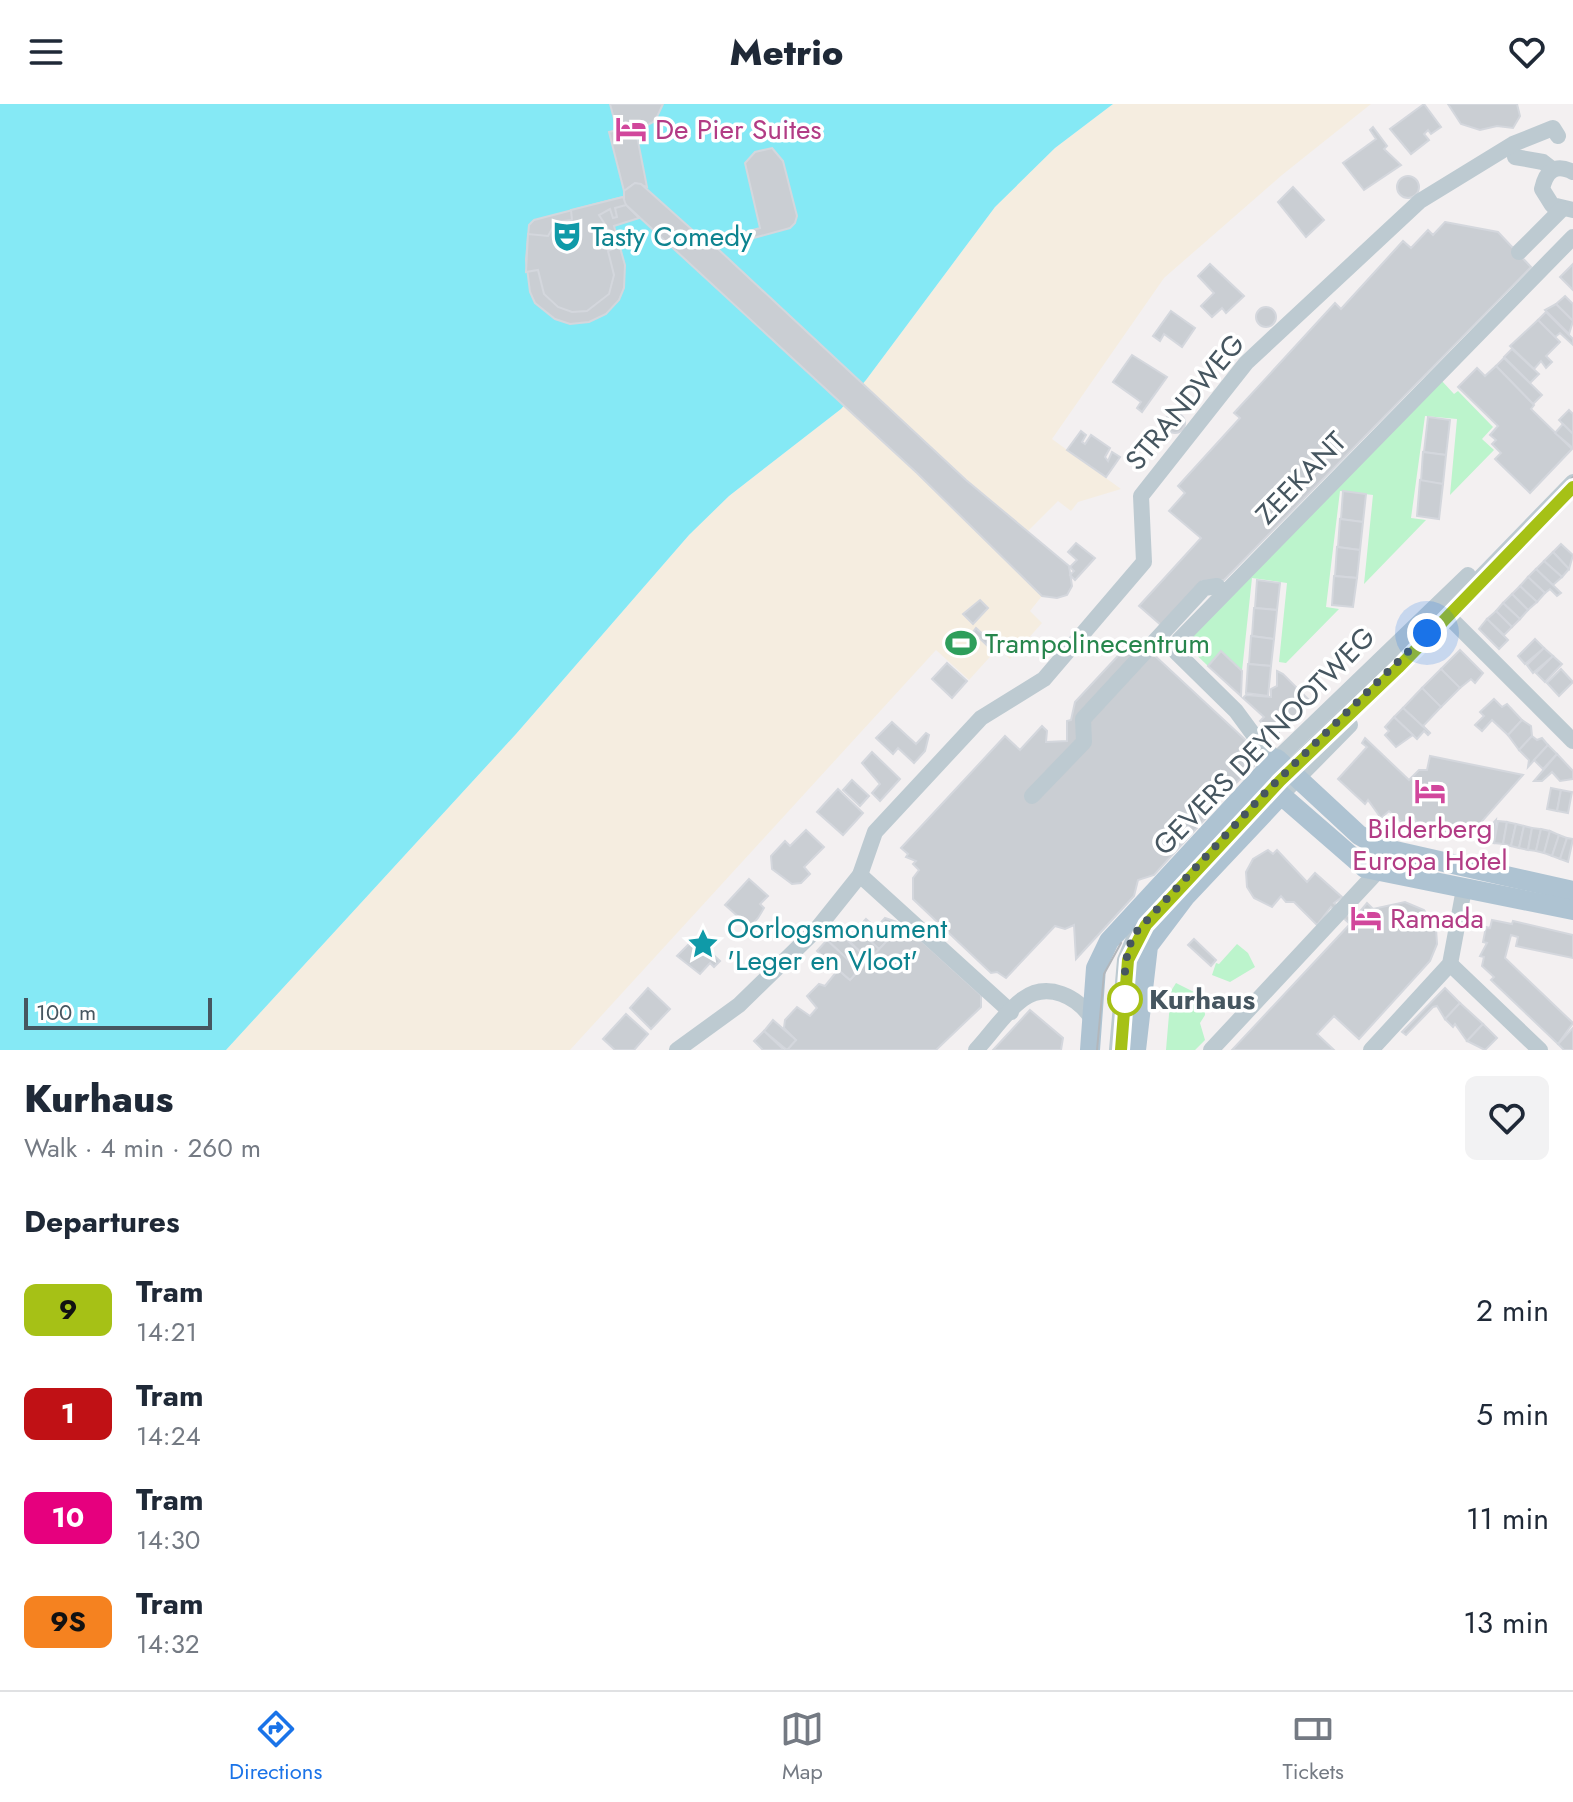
<!DOCTYPE html>
<html lang="en">
<head>
<meta charset="utf-8">
<style>
	body { margin:0; font-family:Jost,sans-serif; background:#f2f2f3; color:#1f2937; height:100vh; display:flex; flex-direction:column; font-size:30px; white-space:nowrap }
	* { box-sizing:border-box; margin:0 }
	p { font-size:26px; color:#747a83 }
	.icon { flex:none; width:44px; height:44px; fill:none; stroke:currentColor; stroke-width:2; stroke-linecap:round; stroke-linejoin:round }
	.map { position:relative; height:946px; overflow:hidden }
	.sheet { display:flex; flex-direction:column; background:#fff; flex:1 }
	.sheet>* { flex:none }
	.badge { padding:0 16px; border-radius:12px; font-size:28px; line-height:52px }
	.scale { position:absolute; left:24px; bottom:20px; width:188px; box-sizing:border-box; padding-left:8px; border:4px solid #465660; border-top:0; font-size:22px; line-height:28px; white-space:nowrap; color:#465660; -webkit-text-stroke:6px #fff; paint-order:stroke }
	.you { position:absolute; width:40px; height:40px; margin:-20px; border:6px solid #fff; border-radius:50%; background:#1a73e8; box-shadow:0 0 0 12px #1a73e833 }
	.map>.badge { position:absolute; translate:-50% -50%; box-shadow:0 0 0 4px #fff }
	h2 { padding:0 24px; font-size:30px; line-height:72px }
	.round { display:grid; place-items:center; flex:none; width:84px; height:84px; border-radius:12px; background:#f2f2f3 }
	.overview { display:flex; align-items:center; justify-content:space-between; height:136px; padding:0 24px }
	h1 { font-size:38px; font-weight:800; line-height:60px }
	ul { padding:0; list-style:none }
	li { display:flex; align-items:center; gap:24px; height:104px; padding:0 24px }
	li div { flex:1 }
	li b { display:block; font-size:30px }
	li em { font-style:normal }
	li .badge { min-width:88px; font-weight:700; text-align:center }
	header { display:flex; justify-content:space-between; align-items:center; height:104px; padding:0 24px; background:#fff; font-size:36px; font-weight:800 }
	.menu { display:flex; justify-content:space-around; align-items:center; height:112px; border-top:2px solid #e0e1e3; background:#fff; font-size:22px; color:#747a83 }
	.menu a { display:grid; justify-items:center; gap:4px }
	.menu .current { color:#1a73e8 }
	.map>svg:first-child { display:block }
	.green { fill:#bcf4cc }
	.sand { fill:#f5ede0 }
	.water { fill:#85e9f5 }
	.building { fill:#caced3; stroke:#d4d7dd; stroke-width:2 }
	.lines { fill:none; stroke-linecap:round; stroke-linejoin:round }
	.minor { stroke:#bdcad1; stroke-width:16 }
	.major { stroke:#aec3d2; stroke-width:20 }
	.tram { stroke:#b2b7bc; stroke-width:2 }
	.line-casing { stroke:#fff; stroke-width:18 }
	.line { stroke:#a6c116; stroke-width:12 }
	.walk { stroke:#465660; stroke-width:8; stroke-dasharray:0 14.4 }
	.stop-dot { fill:#fff; stroke:#a6c116; stroke-width:4 }
	.labels { text-anchor:middle; dominant-baseline:central; stroke-width:7; stroke-linejoin:round; paint-order:stroke }
	.hotel-label { font-size:28px; fill:#b23c85; stroke:#fff; text-anchor:start }
	.culture-label { font-size:28px; fill:#0d838f; stroke:#fff; text-anchor:start }
	.street-label { font-size:28px; fill:#465660; stroke:#fff }
	.leisure-label { font-size:28px; fill:#27864d; stroke:#fff; text-anchor:start }
	.stop-label { font-size:28px; font-weight:bold; fill:#465660; stroke:#fff; text-anchor:start }
</style>
</head>
<body>
<header><svg class="icon" aria-label="menu" viewBox="0 0 24 24"><path d="M4 6h16M4 12h16M4 18h16"/></svg>Metrio<svg class="icon" aria-label="heart" viewBox="0 0 24 24"><path d="M12 20l-8-8c-3-5 5-10 8-4 3-6 11-1 8 4z"/></svg></header>
<div class="map">
<svg width="1573" height="946" viewBox="0 0 1573 946">
	<rect width="100%" height="100%" fill="#f3f0f1"/>
	<g class="green">
		<path d="M1441,276L1454,290L1458,287L1493,323L1482,335L1494,346L1450,391L1457,315L1425,312L1411,414L1426,416L1364,480L1373,391L1340,387L1326,503L1339,505L1286,559L1279,558L1287,479L1252,474L1242,567L1221,548L1208,562L1182,537Z"/>
		<path d="M1237,840L1248,849L1255,863L1230,878L1212,871L1216,859L1219,860Z"/>
		<path d="M1176,879L1204,893L1205,911L1200,919L1205,936L1195,946H1166L1171,887Z"/>
	</g>
	<path class="sand" d="M1113,0H1371L1282,71L1164,174L1052,335L1121,385L1078,398L1071,407L1058,397L1002,453L1042,492L1030,507L1042,519L1010,555L998,544L969,576L936,546L570,946H226L516,630L689,431L729,392L841,305L866,276L995,103L1055,44Z"/>
	<path class="water" d="M0,0H1113L1055,44L995,103L866,276L841,305L729,392L689,431L516,630L226,946H0Z"/>
	<g class="building">
		<path d="M619,0H655L639,11L628,9Z"/>
		<path d="M663,0L655,17L636,27L647,83L635,79L624,87L609,28L617,26L610,0Z"/>
		<path d="M1424,0L1441,23L1431,30L1428,26L1424,30L1429,36L1411,50L1390,25Z"/>
		<path d="M1448,0H1517L1520,12L1513,24L1497,22L1480,26L1461,20Z"/>
		<path d="M1373,23L1387,42L1384,45L1401,61L1364,86L1343,59L1376,35L1370,26Z"/>
		<path d="M772,44L783,57L797,112L795,119L790,124L717,144L966,376L1069,462L1072,482L1067,491L1057,494L1042,492L917,369L624,99V87L635,79L641,80L707,139L760,124L745,59L755,48Z"/>
		<circle cx="1408" cy="83" r="11"/>
		<path d="M1293,83L1324,116L1306,133L1278,98Z"/>
		<path d="M623,93L624,99L639,114L614,122L625,161L624,184L619,196L606,210L589,218L570,220L555,215L535,199L530,188L526,156L529,121L534,116Z"/>
		<path d="M623,93L626,101L615,104L617,113L613,114L610,105L599,111L619,142L608,147L614,171L609,190L587,207L572,208L558,203L544,190L538,166L526,168L528,130L548,132L556,118L572,116L571,106Z"/>
		<path d="M1445,118L1498,128L1531,163L1224,476L1202,477L1161,521L1139,502L1201,434L1169,407L1185,389L1178,382L1240,314L1234,309L1335,199L1341,205L1403,137L1411,144L1428,126L1433,131Z"/>
		<path d="M1210,160L1244,192L1226,209L1222,204L1212,213L1201,202L1214,189L1198,172Z"/>
		<path d="M1573,160V186L1560,173Z"/>
		<path d="M1565,192L1573,200V217L1556,200Z"/>
		<path d="M1556,200L1573,217L1569,230L1545,206Z"/>
		<circle cx="1266" cy="213" r="10"/>
		<path d="M1171,207L1195,224L1182,243L1164,230L1160,237L1153,232Z"/>
		<path d="M1546,208L1573,235V241L1560,229L1555,233L1538,216Z"/>
		<path d="M1538,216L1560,238L1546,252L1552,258L1546,264L1541,257L1534,265L1510,242Z"/>
		<path d="M1512,245L1539,270L1530,279L1504,253Z"/>
		<path d="M1132,251L1167,273L1142,308L1137,304L1141,298L1113,278Z"/>
		<path d="M1504,254L1542,291L1533,300L1496,262Z"/>
		<path d="M1496,262L1534,301L1531,305L1572,345L1530,389L1495,355L1501,349L1492,340L1496,336L1490,331L1498,322L1458,283L1477,264L1485,272Z"/>
		<path d="M1569,306L1573,310V330L1559,316Z"/>
		<circle cx="1175" cy="319" r="10"/>
		<path d="M1428,313L1450,316L1446,351L1424,348Z"/>
		<path d="M1563,320L1573,330V344L1555,329Z"/>
		<path d="M1081,327L1086,331L1082,338L1085,340L1091,331L1110,344L1105,353L1108,357L1112,348L1120,353L1106,373L1067,346Z"/>
		<path d="M1423,348L1446,351L1443,380L1421,377Z"/>
		<path d="M1420,376L1443,380L1439,415L1417,412Z"/>
		<path d="M1343,387L1366,390L1363,418L1341,415Z"/>
		<path d="M1340,415L1363,418L1360,446L1338,443Z"/>
		<path d="M1076,439L1095,454L1075,476L1070,471L1074,467L1070,463L1077,456L1068,448Z"/>
		<path d="M1561,440L1573,451L1569,465L1553,448Z"/>
		<path d="M1337,443L1360,446L1357,474L1335,472Z"/>
		<path d="M1553,448L1569,465L1562,473L1544,457Z"/>
		<path d="M1544,457L1562,473L1553,481L1536,465Z"/>
		<path d="M1536,465L1561,489L1557,492L1550,485L1545,489L1528,473Z"/>
		<path d="M1334,472L1357,474L1353,503L1332,501Z"/>
		<path d="M1528,473L1545,489L1537,498L1520,482Z"/>
		<path d="M1257,476L1280,479L1277,506L1255,504Z"/>
		<path d="M1520,482L1537,498L1528,506L1512,490Z"/>
		<path d="M1512,490L1528,506L1520,515L1503,499Z"/>
		<path d="M980,496L988,504L973,520L963,510Z"/>
		<path d="M1503,499L1520,515L1512,523L1496,507Z"/>
		<path d="M1254,504L1277,506L1274,535L1252,532Z"/>
		<path d="M1496,507L1512,523L1504,531L1487,515Z"/>
		<path d="M1487,515L1508,536L1499,545L1479,525Z"/>
		<path d="M976,524L998,544L994,548L973,528Z"/>
		<path d="M1251,532L1274,535L1271,562L1249,560Z"/>
		<path d="M1535,535L1544,544L1525,560L1518,552Z"/>
		<path d="M1139,537L1252,642L1247,647L1258,658L1230,685L1221,677L1217,702L1154,771L1138,776L1134,792L1076,855L1074,821L1065,825L1055,822L1006,874L997,868L991,869L913,795V774L919,766L913,760L916,757L906,753L908,750L901,744L1005,632L1020,646L1042,622L1047,627L1046,638L1067,637V617L1071,616L1075,598L1129,540L1134,545Z"/>
		<path d="M1544,544L1553,552L1533,569L1527,561Z"/>
		<path d="M1460,546L1483,569L1475,579L1471,575L1460,584L1441,565Z"/>
		<path d="M1221,547L1242,567L1241,592L1208,562Z"/>
		<path d="M1553,552L1562,560L1545,578L1536,569Z"/>
		<path d="M947,559L967,577L952,594L932,575Z"/>
		<path d="M1248,560L1271,562L1268,592L1246,589Z"/>
		<path d="M1441,565L1460,584L1441,603L1422,584Z"/>
		<path d="M1561,565L1573,578L1559,592L1547,579Z"/>
		<path d="M1277,567L1283,570L1311,598L1290,620H1279V628L1269,626L1260,617L1264,613L1243,594L1246,591L1271,593V585L1277,582Z"/>
		<path d="M1422,584L1441,603L1423,622L1430,629L1403,604Z"/>
		<path d="M1494,595L1502,603L1507,600L1522,616L1508,631L1492,616L1482,627L1475,621L1484,612L1480,608Z"/>
		<path d="M1403,604L1430,629L1428,631L1424,627L1417,635L1394,613Z"/>
		<path d="M1394,613L1413,631L1396,643L1385,631L1389,627L1385,623Z"/>
		<path d="M1522,616L1531,622L1532,632L1519,646L1508,631Z"/>
		<path d="M892,618L916,640L926,629L929,631L925,647L914,659L898,644L893,650L876,634Z"/>
		<path d="M1532,632L1537,636L1542,634L1548,641L1528,663L1529,656L1519,646Z"/>
		<path d="M1365,634L1409,676L1419,666H1427L1430,652L1523,671L1469,732L1419,725L1415,715L1407,723L1389,707L1381,714L1368,696L1365,700L1338,675L1367,643L1362,639Z"/>
		<path d="M1548,641L1557,650L1543,665L1534,656Z"/>
		<path d="M872,648L900,675L880,697L872,689L880,680L862,659Z"/>
		<path d="M1557,650L1573,667V675L1560,677L1552,668L1542,677H1534Z"/>
		<path d="M852,676L869,692L860,702L843,686Z"/>
		<path d="M1551,684L1561,686L1557,707L1547,705Z"/>
		<path d="M838,685L863,709L843,731L817,708Z"/>
		<path d="M1561,686L1572,688L1568,709L1557,707Z"/>
		<path d="M1496,716L1494,739L1478,735L1480,734Z"/>
		<path d="M1498,717L1507,718L1503,740L1494,739Z"/>
		<path d="M1507,718L1516,720L1511,742L1503,740Z"/>
		<path d="M1516,720L1524,722L1519,744L1511,742Z"/>
		<path d="M1524,722L1532,724L1528,746L1519,744Z"/>
		<path d="M1532,724L1541,725L1536,747L1528,746Z"/>
		<path d="M1541,725L1550,727L1544,749L1536,747Z"/>
		<path d="M806,726L824,743L804,763L810,770L801,779L792,780L772,765L771,752L785,737L790,742Z"/>
		<path d="M1550,727L1559,731L1552,752L1544,749Z"/>
		<path d="M1559,731L1567,734L1560,755L1552,752Z"/>
		<path d="M1567,734L1573,735L1568,758L1560,755Z"/>
		<path d="M1268,746L1273,750L1277,746L1307,778L1315,769L1342,793L1334,799L1353,816L1367,799L1373,805L1405,798L1424,806L1436,824L1437,840L1430,857L1359,935L1334,912L1317,930L1334,946H1232L1350,820L1331,803L1317,821L1294,798H1286L1281,792L1272,803L1254,794L1247,783L1246,768L1253,755Z"/>
		<path d="M749,775L768,792L760,800L764,804L758,814L750,823L725,801Z"/>
		<path d="M885,814L903,820L889,835L876,824Z"/>
		<path d="M866,815L889,835L879,845L857,825Z"/>
		<path d="M1492,816L1512,820L1513,817L1573,831V854L1516,842L1518,833L1511,831L1505,854L1573,919L1558,940L1491,876L1494,873L1482,862L1484,853L1480,852L1487,839L1483,838L1486,823L1490,824Z"/>
		<path d="M903,820L981,891V903L936,946H787L796,936L784,924L785,916L797,903L810,912L817,904L807,892L819,880L825,882L838,866L850,876Z"/>
		<path d="M857,825L879,845L869,856L847,835Z"/>
		<path d="M836,826L869,856L859,866L827,836Z"/>
		<path d="M695,834L720,857L714,863L710,859L700,870L677,852Z"/>
		<path d="M1194,835L1216,856L1211,862L1188,841Z"/>
		<path d="M827,836L859,866L850,876L817,847Z"/>
		<path d="M648,884L670,905L651,925L630,904Z"/>
		<path d="M1445,884L1460,899L1445,915L1437,902L1433,903L1406,931L1402,928Z"/>
		<path d="M1460,899L1483,920L1467,937L1455,920L1453,923L1445,915Z"/>
		<path d="M1030,906L1063,934L1061,946H993Z"/>
		<path d="M626,910L648,930L634,946H615L603,935Z"/>
		<path d="M773,916L796,936L787,946L764,927Z"/>
		<path d="M1483,920L1497,934L1485,946L1467,937Z"/>
		<path d="M1573,924V946H1564L1558,940Z"/>
		<path d="M764,927L784,946H763L754,937Z"/>
	</g>
	<g class="lines">
		<g class="minor">
			<path d="M1515,53L1543,58L1552,65"/>
			<path d="M1573,68C1555,59 1546,67 1542,85L1552,101L1573,106"/>
			<path d="M1519,148L1562,105"/>
			<path d="M1453,517L1573,637"/>
			<path d="M1277,655L1261,641L1236,607L1176,548L1179,536L1573,133"/>
			<path d="M1277,655L1468,471"/>
			<path d="M1281,691L1350,621"/>
			<path d="M1032,692L1084,638L1083,615L1204,484L1217,482L1224,489"/>
			<path d="M860,771L1011,908"/>
			<path d="M1450,860L1540,946"/>
			<path d="M677,946L739,901L816,826L860,771L875,728L981,614L1044,575L1144,458L1141,392L1246,259L1420,97L1513,40L1553,24L1558,32"/>
			<path d="M976,946C991,930 1006,907 1023,895C1048,877 1078,893 1092,915"/>
			<path d="M1117,946L1125,856L1137,827L1261,693L1374,583L1573,378"/>
			<path d="M1211,946L1377,768"/>
			<path d="M1371,946L1450,860L1464,785"/>
		</g>
		<g class="major">
			<path d="M1090,946L1096,864L1109,837L1277,655L1359,731L1382,744L1573,787"/>
			<path d="M1136,946L1148,842L1185,793L1281,691L1365,764L1573,806"/>
		</g>
		<g class="tram">
			<path d="M1097,946L1104,870L1121,839"/>
			<path d="M1114,946L1122,856L1137,821L1279,669L1373,580L1573,373"/>
		</g>
	</g>
	<g class="lines">
		<defs>
			<path id="line" d="M1121,946L1128,856L1146,821L1280,677L1398,564L1573,383"/>
		</defs>
		<use href="#line" class="line-casing"/>
		<use href="#line" class="line"/>
		<path class="walk" d="M1125,895L1122,891L1128,844L1137,827L1261,693L1427,529"/>
	</g>
	<defs>
		<symbol id="hotel-bare" viewBox="-9 -9 18 18"><path d="M-6-4.5h1.5V1H6V5H4.5V3h-9V5H-6ZM-4 0a1.8 1.8 0 1 1 3.6 0ZM.5 0V-2.5h3Q6-2.5 6 0Z" fill="#d1479c" stroke="#fff" stroke-width="2.5" paint-order="stroke"/></symbol>
		<symbol id="theatre-bare" viewBox="-9 -9 18 18"><path d="M-5-5.5Q0-4 5-5.5V0Q5 5 0 6Q-5 5-5 0ZM-3.3-2.5H-1v1.5H-3.3ZM1-2.5H3.3v1.5H1ZM-2.8 1Q0 5.5 2.8 1Z" fill="#0f9aa8" stroke="#fff" stroke-width="2.5" paint-order="stroke"/></symbol>
		<symbol id="stadium-bare" viewBox="-9 -9 18 18"><path d="M0-5a6.5 5 0 1 0 0 10a6.5 5 0 1 0 0-10ZM-3.5-1.8h7v3.6h-7Z" fill="#2e9e5b" stroke="#fff" stroke-width="2.5" paint-order="stroke"/></symbol>
		<symbol id="sight-bare" viewBox="-9 -9 18 18"><path d="M0-6L1.8-2.2L6-1.7L2.9 1.2L3.7 5.4L0 3.3L-3.7 5.4L-2.9 1.2L-6-1.7L-1.8-2.2Z" fill="#0f9aa8" stroke="#fff" stroke-width="2.5" paint-order="stroke"/></symbol>
	</defs>
	<g fill-rule="evenodd">
		<use href="#hotel-bare" x="609" y="3" width="44" height="44"/>
		<use href="#theatre-bare" x="545" y="110" width="44" height="44"/>
		<use href="#stadium-bare" x="939" y="517" width="44" height="44"/>
		<use href="#hotel-bare" x="1408" y="665" width="44" height="44"/>
		<use href="#hotel-bare" x="1344" y="792" width="44" height="44"/>
		<use href="#sight-bare" x="681" y="818" width="44" height="44"/>
	</g>
	<circle class="stop-dot" cx="1125" cy="895" r="16"/>
	<g class="labels">
		<g class="hotel-label">
			<text x="655" y="25">De Pier Suites</text>
			<text x="1430" y="724" text-anchor="middle">Bilderberg<tspan x="1430" dy="32">Europa Hotel</tspan></text>
			<text x="1390" y="814">Ramada</text>
		</g>
		<g class="culture-label">
			<text x="591" y="132">Tasty Comedy</text>
			<text x="727" y="824">Oorlogsmonument<tspan x="727" dy="32">'Leger en Vloot'</tspan></text>
		</g>
		<g class="street-label">
			<text transform="translate(1185 298) rotate(-50)">STRANDWEG</text>
			<text transform="translate(1301 374) rotate(-46)">ZEEKANT</text>
			<text transform="translate(1264 637) rotate(-46)">GEVERS DEYNOOTWEG</text>
		</g>
		<g class="leisure-label">
			<text x="985" y="539">Trampolinecentrum</text>
		</g>
		<g class="stop-label">
			<text x="1149" y="895">Kurhaus</text>
		</g>
	</g>
</svg>
<div class="scale">100 m</div>
<div class="you" style="left:1427px;top:529px"></div>
</div>
<section class="sheet">
<div class="overview"><div><h1>Kurhaus</h1><p>Walk · 4 min · 260 m</p></div><a class="round"><svg class="icon" aria-label="heart" viewBox="0 0 24 24"><path d="M12 20l-8-8c-3-5 5-10 8-4 3-6 11-1 8 4z"/></svg></a></div>
<h2>Departures</h2>
<ul>
<li><span class="badge" style="background:#a6c116;color:#111">9</span><div><b>Tram</b><p>14:21</p></div><em>2 min</em></li>
<li><span class="badge" style="background:#c01115;color:#fff">1</span><div><b>Tram</b><p>14:24</p></div><em>5 min</em></li>
<li><span class="badge" style="background:#e6007e;color:#fff">10</span><div><b>Tram</b><p>14:30</p></div><em>11 min</em></li>
<li><span class="badge" style="background:#f58220;color:#111">9S</span><div><b>Tram</b><p>14:32</p></div><em>13 min</em></li>
</ul>
</section>
<nav class="menu">
<a class="current"><svg class="icon" aria-label="directions" viewBox="0 0 24 24"><path d="M12 3l9 9-9 9-9-9zM9 14v-3h6M13 9l2 2-2 2"/></svg>Directions</a>
<a><svg class="icon" aria-label="map" viewBox="0 0 24 24"><path d="M3 6l6-2 6 2 6-2v14l-6 2-6-2-6 2zM9 4v14M15 6v14"/></svg>Map</a>
<a><svg class="icon" aria-label="tickets" viewBox="0 0 24 24"><path d="M3 7h18v10H3zM15 7v10"/></svg>Tickets</a>
</nav>
</body>
</html>
